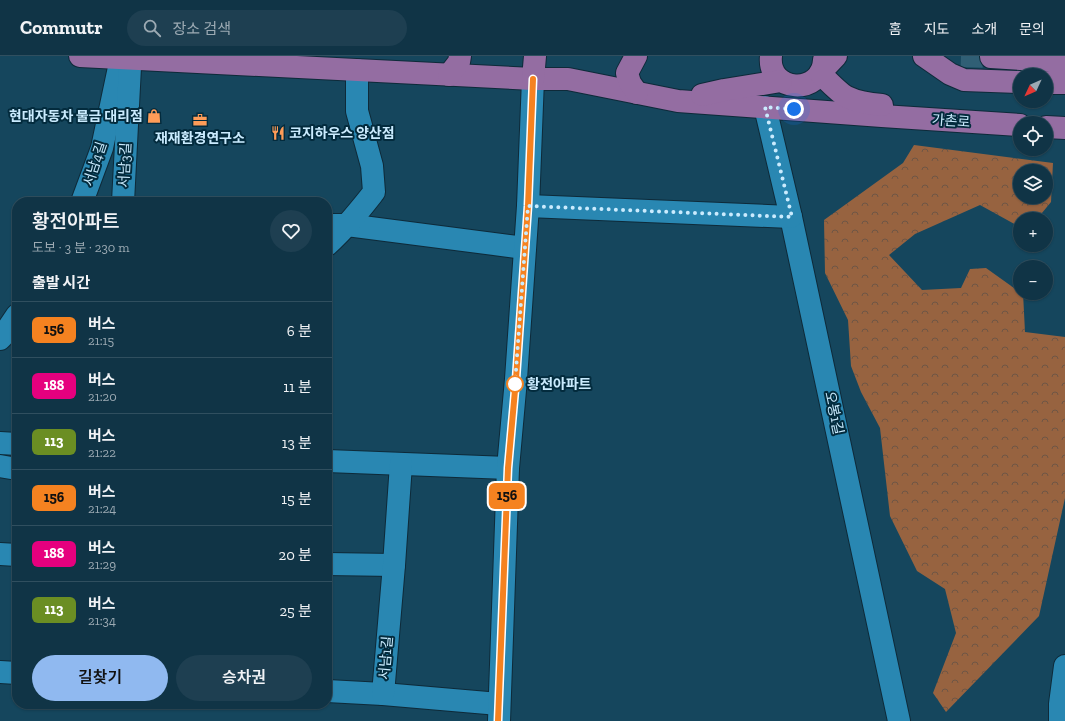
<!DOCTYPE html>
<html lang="ko">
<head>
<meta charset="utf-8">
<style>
	body { margin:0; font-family:"Zilla Slab","Noto Sans KR",serif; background:#1e3f51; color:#f1f3f6; height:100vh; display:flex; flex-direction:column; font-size:15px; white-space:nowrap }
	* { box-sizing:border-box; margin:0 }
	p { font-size:13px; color:#9caab3 }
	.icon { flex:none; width:22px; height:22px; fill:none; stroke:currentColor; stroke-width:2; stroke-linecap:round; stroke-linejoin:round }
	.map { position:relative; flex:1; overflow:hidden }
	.details { position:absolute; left:12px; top:141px; width:320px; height:512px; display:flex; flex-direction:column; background:#103446; border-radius:16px; box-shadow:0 1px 3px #0004,0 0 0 1px #304f5f }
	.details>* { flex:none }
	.badge { padding:0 8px; border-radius:6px; font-size:14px; line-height:26px }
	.needle { width:26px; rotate:226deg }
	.buttons { position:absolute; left:1013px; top:12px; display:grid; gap:8px }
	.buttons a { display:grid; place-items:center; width:40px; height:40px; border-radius:50%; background:#103446; box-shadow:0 1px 3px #0004,0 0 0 1px #304f5f; font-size:20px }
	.you { position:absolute; width:20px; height:20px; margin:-10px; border:3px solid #fff; border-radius:50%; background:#1a73e8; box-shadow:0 0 0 6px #1a73e833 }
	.map>.badge { position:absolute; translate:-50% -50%; box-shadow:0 0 0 2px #fff }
	h2 { padding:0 20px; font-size:15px; line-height:36px }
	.round { display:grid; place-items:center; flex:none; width:42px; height:42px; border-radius:21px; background:#1e3f51 }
	.overview { display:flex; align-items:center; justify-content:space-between; height:68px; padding:0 20px }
	h1 { font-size:19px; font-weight:600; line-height:30px }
	.cta { display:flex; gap:8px; margin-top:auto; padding:8px 20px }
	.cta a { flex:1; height:46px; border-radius:24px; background:#90b9f0; color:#111; font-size:16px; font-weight:600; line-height:46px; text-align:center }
	.cta a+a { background:#1e3f51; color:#f1f3f6 }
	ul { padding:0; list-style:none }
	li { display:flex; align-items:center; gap:12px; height:56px; padding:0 20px; border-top:1px solid #304f5f }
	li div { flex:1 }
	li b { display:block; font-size:15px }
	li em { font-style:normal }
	li .badge { min-width:44px; font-weight:700; text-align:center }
	header { display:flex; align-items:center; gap:24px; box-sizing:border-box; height:56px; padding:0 20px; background:#103446; border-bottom:1px solid #304f5f }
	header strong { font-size:19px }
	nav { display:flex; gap:22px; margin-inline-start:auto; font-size:14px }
	.search { width:280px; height:36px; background:#1e3f51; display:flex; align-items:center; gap:10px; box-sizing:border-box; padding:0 14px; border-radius:22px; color:#9caab3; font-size:15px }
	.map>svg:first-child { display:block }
	.forest { fill:url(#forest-crowns); fill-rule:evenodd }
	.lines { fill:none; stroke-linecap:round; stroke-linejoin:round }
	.major-tunnel { stroke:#305f75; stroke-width:22; stroke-dasharray:22 11; stroke-linecap:butt }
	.minor-casing { stroke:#0e2a39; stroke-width:24 }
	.major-casing { stroke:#0e2a39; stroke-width:24 }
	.minor { stroke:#2987b2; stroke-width:22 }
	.major { stroke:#946da2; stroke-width:22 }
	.line-casing { stroke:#fff; stroke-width:9 }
	.line { stroke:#f58220; stroke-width:6 }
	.walk { stroke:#caebfe; stroke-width:4; stroke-dasharray:0 7.2 }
	.stop-dot { fill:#fff; stroke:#f58220; stroke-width:2 }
	.labels { text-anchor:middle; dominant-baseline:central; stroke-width:4; stroke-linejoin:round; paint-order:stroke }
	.poi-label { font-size:14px; font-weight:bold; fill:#caebfe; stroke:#032b3d; text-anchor:end }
	.street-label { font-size:14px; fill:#caebfe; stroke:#032b3d }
	.stop-label { font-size:14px; font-weight:bold; fill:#caebfe; stroke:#032b3d; text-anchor:start }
</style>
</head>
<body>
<header>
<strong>Commutr</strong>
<div class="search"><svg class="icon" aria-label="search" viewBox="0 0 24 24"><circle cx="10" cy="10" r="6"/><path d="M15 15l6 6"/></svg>장소 검색</div>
<nav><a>홈</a><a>지도</a><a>소개</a><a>문의</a></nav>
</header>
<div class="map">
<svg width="1065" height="665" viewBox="0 0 1065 665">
	<defs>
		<pattern id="forest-crowns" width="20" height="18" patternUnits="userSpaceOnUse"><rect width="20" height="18" fill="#976340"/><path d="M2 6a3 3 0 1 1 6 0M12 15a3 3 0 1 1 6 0" fill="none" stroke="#6e5645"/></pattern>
	</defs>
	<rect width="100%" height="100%" fill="#15465d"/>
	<path class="forest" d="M914,89L1053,107L1051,146L1037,163H1020V171L980,149L915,178L889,199L922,234L961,232L970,213L986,212L1014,232L1020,235V237H1023L1025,276L1065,281V442L1039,560L946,656L933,637L956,577L945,533L917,515L890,460L880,372L861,336L851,310L848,264L825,217L824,164L903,107ZM1020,115H1046V141H1020Z"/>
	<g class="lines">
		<path class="major-tunnel" d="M961,0L991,1"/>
		<defs>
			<g id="minor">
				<path d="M765,51L791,161L899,665"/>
				<path d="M82,146L102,92L121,2L122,0"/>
				<path d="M123,146L130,11"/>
				<path d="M528,150L791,161"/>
				<path d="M327,169H347L525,192"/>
				<path d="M327,189C345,173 359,155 374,136L372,110L357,55V14"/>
				<path d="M0,283L2,281L17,259"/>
				<path d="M0,387L17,388"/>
				<path d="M327,405L508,412"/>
				<path d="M0,410L17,413"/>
				<path d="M0,498L17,499"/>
				<path d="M327,508L394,509"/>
				<path d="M0,616L17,617"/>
				<path d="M327,635L383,638L499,648"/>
				<path d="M383,638L394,509L401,408"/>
				<path d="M499,665L508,412L516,323L528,150L533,23"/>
				<path d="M1060,665V648L1065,610"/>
			</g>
			<g id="major">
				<path d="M80,0L533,23H568L678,45L882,60L1020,69"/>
				<path d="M636,0L627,17L630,27L637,37"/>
				<path d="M771,0C767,37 822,40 824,4"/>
				<path d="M836,0L820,17C827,24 839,37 847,41C857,46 870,48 882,49"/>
				<path d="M924,0L950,18L964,24L1020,26"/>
				<path d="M991,1L1065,6"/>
				<path d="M449,19L459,6L460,0"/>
				<path d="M533,23L535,0"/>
				<path d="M1046,27H1065"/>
				<path d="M702,39L724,34L781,25"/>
				<path d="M1046,71L1065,72"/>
			</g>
		</defs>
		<use href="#minor" class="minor-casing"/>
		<use href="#major" class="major-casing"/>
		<use href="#minor" class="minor"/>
		<use href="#major" class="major"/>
	</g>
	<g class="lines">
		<defs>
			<path id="line" d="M498,665L508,412L516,323L528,150L533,23"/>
		</defs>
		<use href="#line" class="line-casing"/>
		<use href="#line" class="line"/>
		<path class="walk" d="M515,328L528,150L792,161L765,51L794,53"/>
	</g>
	<defs>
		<symbol id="shop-bare" viewBox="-9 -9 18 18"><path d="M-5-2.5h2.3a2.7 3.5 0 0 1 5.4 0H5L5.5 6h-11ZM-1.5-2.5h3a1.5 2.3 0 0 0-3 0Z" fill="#fe9c58" stroke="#032b3d" stroke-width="2.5" paint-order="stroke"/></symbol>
		<symbol id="office-bare" viewBox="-9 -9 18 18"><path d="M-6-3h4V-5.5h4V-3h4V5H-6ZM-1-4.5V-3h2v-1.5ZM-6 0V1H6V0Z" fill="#fe9c58" stroke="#032b3d" stroke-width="2.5" paint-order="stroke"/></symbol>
		<symbol id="restaurant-bare" viewBox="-9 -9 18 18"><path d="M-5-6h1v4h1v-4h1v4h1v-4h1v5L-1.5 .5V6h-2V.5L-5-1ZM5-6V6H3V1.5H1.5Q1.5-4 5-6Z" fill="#fe9c58" stroke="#032b3d" stroke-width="2.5" paint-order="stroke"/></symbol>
	</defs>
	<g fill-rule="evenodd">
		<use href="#shop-bare" x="144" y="50" width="20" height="20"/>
		<use href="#office-bare" x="190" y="54" width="20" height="20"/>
		<use href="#restaurant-bare" x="268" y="67" width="20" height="20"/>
	</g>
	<circle class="stop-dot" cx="515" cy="328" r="8"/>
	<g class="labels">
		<g class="poi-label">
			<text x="143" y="60">현대자동차 물금 대리점</text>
			<text x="289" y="77" text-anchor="start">코지하우스 양산점</text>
			<text x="200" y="82" text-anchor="middle">재재환경연구소</text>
		</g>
		<g class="street-label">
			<text transform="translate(951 65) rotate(4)">가촌로</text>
			<text transform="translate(95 108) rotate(-72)">서남4길</text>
			<text transform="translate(125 109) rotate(-87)">서남3길</text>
			<text transform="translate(834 357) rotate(78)">오봉1길</text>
			<text transform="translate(386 602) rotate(-85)">서남1길</text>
		</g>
		<g class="stop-label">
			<text x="527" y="328">황전아파트</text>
		</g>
	</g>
</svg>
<div class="buttons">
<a><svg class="needle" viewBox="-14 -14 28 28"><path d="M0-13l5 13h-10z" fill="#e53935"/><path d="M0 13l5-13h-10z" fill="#9caab3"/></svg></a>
<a><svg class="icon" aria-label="locate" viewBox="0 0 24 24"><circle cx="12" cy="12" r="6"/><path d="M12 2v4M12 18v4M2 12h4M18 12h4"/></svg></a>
<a><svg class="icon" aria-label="layers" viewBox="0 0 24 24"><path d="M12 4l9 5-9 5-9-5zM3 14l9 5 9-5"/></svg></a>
<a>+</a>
<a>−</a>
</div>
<div class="you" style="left:794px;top:53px"></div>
<b class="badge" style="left:507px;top:440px;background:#f58220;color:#111">156</b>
<section class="details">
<div class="overview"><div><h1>황전아파트</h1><p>도보 · 3 분 · 230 m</p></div><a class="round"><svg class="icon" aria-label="heart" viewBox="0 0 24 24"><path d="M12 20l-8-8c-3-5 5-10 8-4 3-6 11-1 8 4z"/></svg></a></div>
<h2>출발 시간</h2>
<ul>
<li><span class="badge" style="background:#f58220;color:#111">156</span><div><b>버스</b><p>21:15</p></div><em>6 분</em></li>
<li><span class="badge" style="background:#e6007e;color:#fff">188</span><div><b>버스</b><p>21:20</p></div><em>11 분</em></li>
<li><span class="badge" style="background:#6b8e23;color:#fff">113</span><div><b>버스</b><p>21:22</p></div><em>13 분</em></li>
<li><span class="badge" style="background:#f58220;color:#111">156</span><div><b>버스</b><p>21:24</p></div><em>15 분</em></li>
<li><span class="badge" style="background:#e6007e;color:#fff">188</span><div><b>버스</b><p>21:29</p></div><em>20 분</em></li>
<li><span class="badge" style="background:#6b8e23;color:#fff">113</span><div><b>버스</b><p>21:34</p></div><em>25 분</em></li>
</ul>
<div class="cta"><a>길찾기</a><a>승차권</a></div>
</section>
</div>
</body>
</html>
